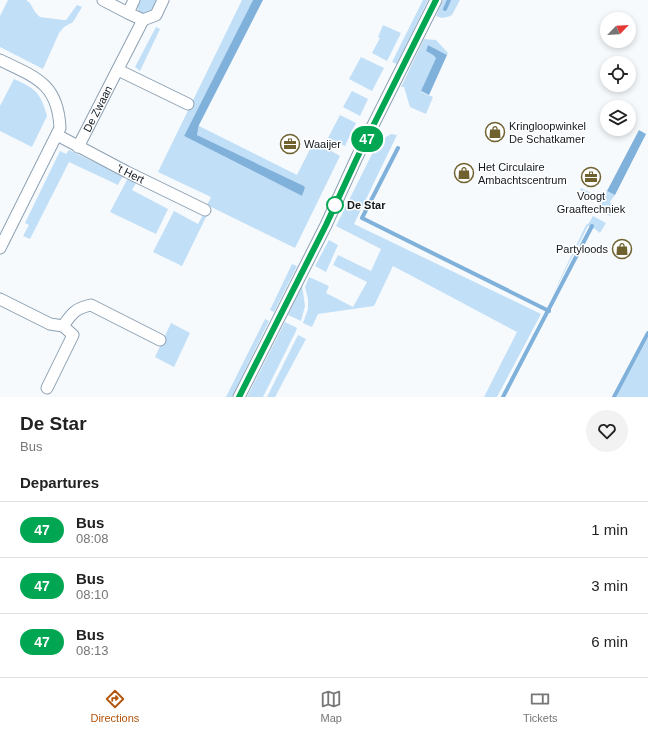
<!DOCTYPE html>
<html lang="en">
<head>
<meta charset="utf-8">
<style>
	body { margin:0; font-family:Helvetica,sans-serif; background:#f2f2f2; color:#222; height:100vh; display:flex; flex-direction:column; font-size:15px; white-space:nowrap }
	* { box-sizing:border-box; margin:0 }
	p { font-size:13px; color:#767676 }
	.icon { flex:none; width:22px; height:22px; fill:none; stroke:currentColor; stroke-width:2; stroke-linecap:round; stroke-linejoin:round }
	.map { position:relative; height:397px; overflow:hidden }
	.side { display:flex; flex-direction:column; background:#fff; flex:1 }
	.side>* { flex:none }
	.badge { padding:0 8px; border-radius:13px; font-size:14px; line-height:26px }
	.needle { width:26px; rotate:65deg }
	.buttons { position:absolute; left:600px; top:12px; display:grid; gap:8px }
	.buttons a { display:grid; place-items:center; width:36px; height:36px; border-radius:50%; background:#fff; box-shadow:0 2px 6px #0003; font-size:20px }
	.map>.badge { position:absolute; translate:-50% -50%; box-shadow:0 0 0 2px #fff }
	h2 { padding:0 20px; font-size:15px; line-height:36px }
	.round { display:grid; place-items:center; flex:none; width:42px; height:42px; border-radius:21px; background:#f2f2f2 }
	.head { display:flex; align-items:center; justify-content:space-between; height:68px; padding:0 20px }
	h1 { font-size:19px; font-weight:700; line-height:30px }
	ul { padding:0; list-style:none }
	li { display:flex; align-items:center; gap:12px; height:56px; padding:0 20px; border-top:1px solid #e0e0e0 }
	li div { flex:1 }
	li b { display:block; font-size:15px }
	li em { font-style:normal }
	li .badge { min-width:44px; font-weight:700; text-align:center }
	.tabs { display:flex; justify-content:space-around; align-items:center; height:56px; border-top:1px solid #e0e0e0; background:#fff; font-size:11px; color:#767676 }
	.tabs a { display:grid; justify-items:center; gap:2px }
	.tabs .current { color:#b45309 }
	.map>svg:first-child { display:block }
	.green { fill:#c2dff8 }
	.water { fill:#80b1db }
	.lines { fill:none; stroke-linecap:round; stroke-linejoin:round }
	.stream { stroke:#80b1db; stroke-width:4 }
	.minor-casing { stroke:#8ea1b2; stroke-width:13 }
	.minor { stroke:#fff; stroke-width:11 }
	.line-casing { stroke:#fff; stroke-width:9 }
	.line { stroke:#00a651; stroke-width:6 }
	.stop-dot { fill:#fff; stroke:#00a651; stroke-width:2 }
	.labels { text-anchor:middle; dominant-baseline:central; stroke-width:3; stroke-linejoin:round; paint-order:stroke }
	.street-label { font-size:11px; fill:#11181e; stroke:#fff }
	.poi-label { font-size:11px; fill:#11181e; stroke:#fff; text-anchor:start }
	.stop-label { font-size:11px; font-weight:bold; fill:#11181e; stroke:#fff; text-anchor:start }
</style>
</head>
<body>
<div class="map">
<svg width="648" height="397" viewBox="0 0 648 397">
	<rect width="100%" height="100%" fill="#f6fafd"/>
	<g class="green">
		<path d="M8,0H26L30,3L35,12L40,17L63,20H66L77,5L82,7L73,22L64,27L59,33L43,69L0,47V16Z"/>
		<path d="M138,0H158L153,11L144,15L139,12L136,5Z"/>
		<path d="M242,0H253L184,136L302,196L305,188L304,186L197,135L199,126L297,175L314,141L340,156L295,248L207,205L211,197L158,172Z"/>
		<path d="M423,0H428L397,64L392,62Z"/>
		<path d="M443,0H460L452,15C446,18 442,19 436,16Z"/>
		<path d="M383,25L401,33L387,61L372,53L380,38L378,37Z"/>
		<path d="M156,27L160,29L140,71L135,67Z"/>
		<path d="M424,39L436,40L448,53L447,55L428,45L426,51L433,55L436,58L421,92L433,97L426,114L410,107L404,87H401Z"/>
		<path d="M361,57L384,68L372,91L349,79Z"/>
		<path d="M14,79C36,89 40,92 47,116L32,147L0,131V106Z"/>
		<path d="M352,91L368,99L360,116L343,107Z"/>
		<path d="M340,115L356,123L345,146L328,138Z"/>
		<path d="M391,134L397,135L354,224L541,314L497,397H484L517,332L393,266L374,306L318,314L312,327L303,323L308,309V299L305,287L309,277L329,286L326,293L353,307L367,282L333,265L338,255L371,271L381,249L336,226L378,142Z"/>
		<path d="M69,150L123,176L118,185L69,162L30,239L23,236L29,225L25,223L60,151L66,154Z"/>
		<path d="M128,178L136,183L132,190L168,209L156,234L110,212Z"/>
		<path d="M581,188L603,199L607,191L615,195L610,202L614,208L610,216L597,208L600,201L580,190Z"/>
		<path d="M174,211L198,224L204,213L207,215L182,266L153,252Z"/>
		<path d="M593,216L606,223L600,233L595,229L588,226L552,296L586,225L589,223Z"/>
		<path d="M329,240L338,245L326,272L315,266Z"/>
		<path d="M292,264L297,266L274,312L270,310Z"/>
		<path d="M302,285L305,306L301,321L288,315Z"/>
		<path d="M265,319L269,321L232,397H226Z"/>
		<path d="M285,322L297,328L296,331L263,397H247Z"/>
		<path d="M171,323L190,333L174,367L155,357Z"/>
		<path d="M298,335L306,339L275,397H267Z"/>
		<path d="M648,338V397H616Z"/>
	</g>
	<g class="water">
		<path d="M253,0H263L199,125L197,135L304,186L305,188L302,196L184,136Z"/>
		<path d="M428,45L447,55L429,95L421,91L436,58L433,55L426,51Z"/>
		<path d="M639,130L646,134L615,195L607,191Z"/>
	</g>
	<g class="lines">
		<g class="stream">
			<path d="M445,9L449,0"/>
			<path d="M398,148L362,218L549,311"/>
			<path d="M503,397L592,226"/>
			<path d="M614,397L648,333"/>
		</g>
		<defs>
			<g id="minor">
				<path d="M103,0L128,13"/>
				<path d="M134,0L128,13L143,20L156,15L163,0"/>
				<path d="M0,60C35,77 58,83 60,128L0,248"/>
				<path d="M118,70L188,104"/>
				<path id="s1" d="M57,135L127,172L205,210"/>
				<path id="s2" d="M78,147L143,20"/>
				<path d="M0,299L50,324L63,326C72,313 76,308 91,305L160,340"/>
				<path d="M47,388L73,335L63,326"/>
				<path d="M239,397L326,225L357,157L436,0"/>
			</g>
		</defs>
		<use href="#minor" class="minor-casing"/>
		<use href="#minor" class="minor"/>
	</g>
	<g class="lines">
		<defs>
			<path id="line" d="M239,397L326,225L357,158L436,0"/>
		</defs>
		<use href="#line" class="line-casing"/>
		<use href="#line" class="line"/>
	</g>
	<defs>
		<symbol id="shop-ring" viewBox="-11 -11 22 22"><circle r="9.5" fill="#fff" stroke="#6f622f" stroke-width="1.5"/><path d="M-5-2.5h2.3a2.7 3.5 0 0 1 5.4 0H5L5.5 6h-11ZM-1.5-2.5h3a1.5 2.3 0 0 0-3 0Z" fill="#6f622f"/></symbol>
		<symbol id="office-ring" viewBox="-11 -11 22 22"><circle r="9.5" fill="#fff" stroke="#6f622f" stroke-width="1.5"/><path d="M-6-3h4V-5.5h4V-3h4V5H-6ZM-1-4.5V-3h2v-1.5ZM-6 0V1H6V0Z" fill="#6f622f"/></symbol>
	</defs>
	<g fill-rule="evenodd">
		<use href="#shop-ring" x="484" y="121" width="22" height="22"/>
		<use href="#office-ring" x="279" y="133" width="22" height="22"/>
		<use href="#shop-ring" x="453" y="162" width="22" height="22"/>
		<use href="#office-ring" x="580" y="166" width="22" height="22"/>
		<use href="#shop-ring" x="611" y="238" width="22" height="22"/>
	</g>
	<circle class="stop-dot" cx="335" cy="205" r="8"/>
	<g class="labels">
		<g class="street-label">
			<text stroke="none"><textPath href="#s2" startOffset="43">De Zwaan</textPath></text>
			<text stroke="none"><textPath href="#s1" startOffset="83">'t Hert</textPath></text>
		</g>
		<g class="poi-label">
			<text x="509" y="126">Kringloopwinkel<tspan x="509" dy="13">De Schatkamer</tspan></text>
			<text x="304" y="144">Waaijer</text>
			<text x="478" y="167">Het Circulaire<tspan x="478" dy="13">Ambachtscentrum</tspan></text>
			<text x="591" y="196" text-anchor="middle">Voogt<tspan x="591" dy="13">Graaftechniek</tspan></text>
			<text x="608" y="249" text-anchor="end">Partyloods</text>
		</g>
		<g class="stop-label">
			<text x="347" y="205">De Star</text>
		</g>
	</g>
</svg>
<div class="buttons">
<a><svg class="needle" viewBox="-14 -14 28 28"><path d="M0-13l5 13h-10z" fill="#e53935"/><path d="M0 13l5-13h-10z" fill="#767676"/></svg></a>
<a><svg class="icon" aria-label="locate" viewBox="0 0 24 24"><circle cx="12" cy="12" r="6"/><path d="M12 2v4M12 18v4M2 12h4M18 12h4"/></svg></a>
<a><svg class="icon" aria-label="layers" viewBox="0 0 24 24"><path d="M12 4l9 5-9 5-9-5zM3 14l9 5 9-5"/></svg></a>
</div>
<b class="badge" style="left:367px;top:139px;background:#00a651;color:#fff">47</b>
</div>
<section class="side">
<div class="head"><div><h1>De Star</h1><p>Bus</p></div><a class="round"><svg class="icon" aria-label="heart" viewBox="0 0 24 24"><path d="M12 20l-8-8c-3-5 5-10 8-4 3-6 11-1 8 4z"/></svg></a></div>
<h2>Departures</h2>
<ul>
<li><span class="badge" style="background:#00a651;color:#fff">47</span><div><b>Bus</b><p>08:08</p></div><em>1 min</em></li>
<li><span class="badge" style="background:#00a651;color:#fff">47</span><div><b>Bus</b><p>08:10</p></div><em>3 min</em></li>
<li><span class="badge" style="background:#00a651;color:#fff">47</span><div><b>Bus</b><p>08:13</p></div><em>6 min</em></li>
</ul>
</section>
<nav class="tabs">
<a class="current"><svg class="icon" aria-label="directions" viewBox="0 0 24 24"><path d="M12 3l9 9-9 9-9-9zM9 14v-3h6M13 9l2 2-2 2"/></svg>Directions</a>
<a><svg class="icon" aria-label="map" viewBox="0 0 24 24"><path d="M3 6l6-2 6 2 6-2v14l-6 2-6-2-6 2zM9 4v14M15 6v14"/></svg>Map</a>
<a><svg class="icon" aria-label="tickets" viewBox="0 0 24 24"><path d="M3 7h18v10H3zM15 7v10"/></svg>Tickets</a>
</nav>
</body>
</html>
